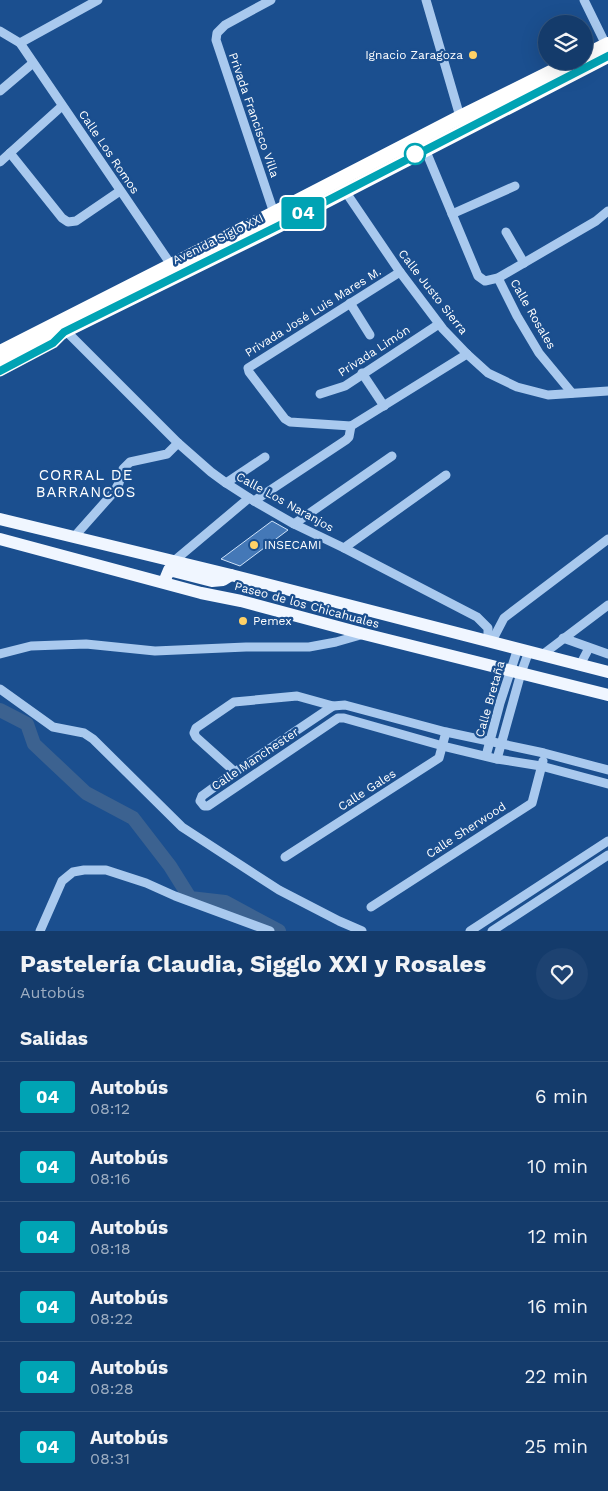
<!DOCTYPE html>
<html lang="es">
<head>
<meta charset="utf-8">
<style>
	body { margin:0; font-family:"Work Sans",sans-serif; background:#1d4271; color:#f1f3f6; height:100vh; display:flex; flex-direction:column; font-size:19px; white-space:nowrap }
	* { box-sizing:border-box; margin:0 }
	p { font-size:16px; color:#9dadc1 }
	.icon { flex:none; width:28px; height:28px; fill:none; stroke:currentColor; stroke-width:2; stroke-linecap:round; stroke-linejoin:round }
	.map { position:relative; height:931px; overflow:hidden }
	.panel { display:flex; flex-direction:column; background:#143b6b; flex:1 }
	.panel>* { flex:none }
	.badge { padding:0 10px; border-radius:4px; font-size:18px; line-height:32px }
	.fabs { position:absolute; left:538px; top:15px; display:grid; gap:10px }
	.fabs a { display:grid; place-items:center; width:55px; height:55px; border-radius:50%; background:#143b6b; box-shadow:0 5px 20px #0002,0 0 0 1px #33557e; font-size:25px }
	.map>.badge { position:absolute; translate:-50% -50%; box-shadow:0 0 0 2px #fff }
	h2 { padding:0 20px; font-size:19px; line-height:45px }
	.round { display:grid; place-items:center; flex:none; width:52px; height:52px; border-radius:26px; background:#1d4271 }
	.summary { display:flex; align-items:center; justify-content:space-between; height:85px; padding:0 20px }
	h1 { font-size:24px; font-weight:700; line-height:38px }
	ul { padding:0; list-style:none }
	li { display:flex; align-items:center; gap:15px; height:70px; padding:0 20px; border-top:1px solid #33557e }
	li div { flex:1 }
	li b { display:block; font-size:19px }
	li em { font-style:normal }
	li .badge { min-width:55px; font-weight:700; text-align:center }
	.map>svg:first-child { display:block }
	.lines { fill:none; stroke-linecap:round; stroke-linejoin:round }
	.river { stroke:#3c6290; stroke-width:14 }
	.building { fill:#4478b7; stroke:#cfe3fa }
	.minor { stroke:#a9c9ee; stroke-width:9 }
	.major { stroke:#f0f6ff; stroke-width:12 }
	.highway { stroke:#fff; stroke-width:14 }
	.line-casing { stroke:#fff; stroke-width:11 }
	.line { stroke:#00a3b4; stroke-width:8 }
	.poi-dot { fill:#ffd166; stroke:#1b4f8f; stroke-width:2 }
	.stop-dot { fill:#fff; stroke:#00a3b4; stroke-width:2.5 }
	.labels { text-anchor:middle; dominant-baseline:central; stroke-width:4.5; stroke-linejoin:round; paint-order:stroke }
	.poi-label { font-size:12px; fill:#fff; stroke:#1b4f8f; text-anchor:start }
	.street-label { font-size:12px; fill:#fff; stroke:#1b4f8f }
	.quarter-label { font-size:15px; letter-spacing:1px; fill:#fff; stroke:#1b4f8f }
</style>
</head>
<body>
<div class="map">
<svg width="608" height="931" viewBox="0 0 608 931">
	<rect width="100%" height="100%" fill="#1b4f8f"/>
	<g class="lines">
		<path class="river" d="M0,710L27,724L34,744L86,793L133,818L170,866L190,898L225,902L279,931"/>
	</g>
	<path class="building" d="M272,521L288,530L240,566L221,559Z"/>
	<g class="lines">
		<g class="minor">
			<path d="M271,0L225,25L217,33L216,40L275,216"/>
			<path d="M426,0L461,120"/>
			<path d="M584,0L606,45"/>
			<path d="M0,31L20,43L174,269"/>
			<path d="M20,43L98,0"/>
			<path d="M0,91L33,63"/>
			<path d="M425,149L478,276L485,281L498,278L596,221L608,211"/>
			<path d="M10,153L62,218L68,222L76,221L120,191"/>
			<path d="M0,162L62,106"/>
			<path d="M345,191L400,272L443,329L467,354L488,373L517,387L548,395L608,391"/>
			<path d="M452,214L515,186"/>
			<path d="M506,232L524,263"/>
			<path d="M498,278L517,316L539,353L572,393"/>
			<path d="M350,303L370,335"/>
			<path d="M66,331L178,443L211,472L226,483L254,501L294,524L344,548L477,617L488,628V640"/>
			<path d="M362,373L384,406"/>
			<path d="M320,394L345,386L439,324"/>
			<path d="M351,426L290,422L285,419L249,372L248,368L400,272"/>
			<path d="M351,426L467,354"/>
			<path d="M226,483L265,457"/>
			<path d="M254,501L346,440L349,437L351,426"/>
			<path d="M294,524L392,456"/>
			<path d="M74,537L114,492L119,483L123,469L130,462L167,454L178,443"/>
			<path d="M344,548L446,475"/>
			<path d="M174,561L249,498"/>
			<path d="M563,638L608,654"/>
			<path d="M492,641L504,618L608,539"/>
			<path d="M0,654L31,646L86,644L155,651L246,647H309L336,642L364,634"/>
			<path d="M542,655L608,605"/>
			<path d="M580,665L589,648"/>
			<path d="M0,689L53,727L84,733L93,739L182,827L279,890L339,921L362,931"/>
			<path d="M486,756L500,703L518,648"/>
			<path d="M497,759L521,673L529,651"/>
			<path d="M608,770L544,753L446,732L345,705L333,706L235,772L202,796L200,801L204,806H208L338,718H344L443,746L497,759L541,766L608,784"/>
			<path d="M235,772L196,737L194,733L196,728L234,702L297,696L333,706"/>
			<path d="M285,857L439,758L446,732"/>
			<path d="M371,907L532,803L543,761"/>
			<path d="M40,931L62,881L73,872L84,870H106L146,883L175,896L270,931"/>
			<path d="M470,931L608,841"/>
			<path d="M492,931L608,855"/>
		</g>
		<g class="major">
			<path d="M0,519L231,575L608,672"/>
			<path d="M0,539L201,593L241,601L364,634L608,695"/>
			<path d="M164,582L169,570L212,581L223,580L231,575"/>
		</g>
		<g class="highway">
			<path d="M584,56L608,44"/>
			<path d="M0,352L274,213L460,117L573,61"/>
			<path d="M0,363L278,226L608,56"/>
		</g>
	</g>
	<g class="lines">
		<defs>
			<path id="line" d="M0,371L53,343L64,332L278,226L608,56"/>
		</defs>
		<use href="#line" class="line-casing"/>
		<use href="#line" class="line"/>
	</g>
	<g class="poi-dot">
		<circle cx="473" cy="55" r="5"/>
		<circle cx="254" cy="545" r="5"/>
		<circle cx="243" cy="621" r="5"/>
	</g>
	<circle class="stop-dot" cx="415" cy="154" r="10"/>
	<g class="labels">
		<g class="poi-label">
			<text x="463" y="55" text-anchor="end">Ignacio Zaragoza</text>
			<text x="264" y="545">INSECAMI</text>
			<text x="253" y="621">Pemex</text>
		</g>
		<g class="street-label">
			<text transform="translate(254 115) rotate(71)">Privada Francisco Villa</text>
			<text transform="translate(109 152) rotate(56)">Calle Los Romos</text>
			<text transform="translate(218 239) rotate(-26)">Avenida Siglo XXI</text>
			<text transform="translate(433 292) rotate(52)">Calle Justo Sierra</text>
			<text transform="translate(313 312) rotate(-32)">Privada José Luis Mares M.</text>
			<text transform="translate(533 314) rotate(60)">Calle Rosales</text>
			<text transform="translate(374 351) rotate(-33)">Privada Limón</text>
			<text transform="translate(285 502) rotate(29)">Calle Los Naranjos</text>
			<text transform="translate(307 605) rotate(15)">Paseo de los Chicahuales</text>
			<text transform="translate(490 699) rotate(-74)">Calle Bretaña</text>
			<text transform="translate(255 759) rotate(-34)">Calle Manchester</text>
			<text transform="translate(367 790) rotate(-33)">Calle Gales</text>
			<text transform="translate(466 830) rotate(-33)">Calle Sherwood</text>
		</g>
		<g class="quarter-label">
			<text x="86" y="475">CORRAL DE<tspan x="86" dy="17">BARRANCOS</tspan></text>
		</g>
	</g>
</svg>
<div class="fabs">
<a><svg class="icon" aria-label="layers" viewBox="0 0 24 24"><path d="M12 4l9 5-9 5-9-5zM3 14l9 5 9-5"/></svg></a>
</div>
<b class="badge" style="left:303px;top:213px;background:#00a3b4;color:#fff">04</b>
</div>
<section class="panel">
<div class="summary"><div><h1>Pastelería Claudia, Sigglo XXI y Rosales</h1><p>Autobús</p></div><a class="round"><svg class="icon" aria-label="heart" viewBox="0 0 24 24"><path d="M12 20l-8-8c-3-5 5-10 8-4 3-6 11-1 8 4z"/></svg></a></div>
<h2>Salidas</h2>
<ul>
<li><span class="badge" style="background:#00a3b4;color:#fff">04</span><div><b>Autobús</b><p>08:12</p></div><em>6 min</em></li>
<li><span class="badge" style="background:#00a3b4;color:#fff">04</span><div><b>Autobús</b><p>08:16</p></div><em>10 min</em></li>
<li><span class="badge" style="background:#00a3b4;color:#fff">04</span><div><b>Autobús</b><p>08:18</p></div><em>12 min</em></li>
<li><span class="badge" style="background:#00a3b4;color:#fff">04</span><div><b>Autobús</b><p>08:22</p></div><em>16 min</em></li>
<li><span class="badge" style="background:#00a3b4;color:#fff">04</span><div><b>Autobús</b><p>08:28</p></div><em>22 min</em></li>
<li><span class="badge" style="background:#00a3b4;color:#fff">04</span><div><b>Autobús</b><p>08:31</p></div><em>25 min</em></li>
</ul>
</section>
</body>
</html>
